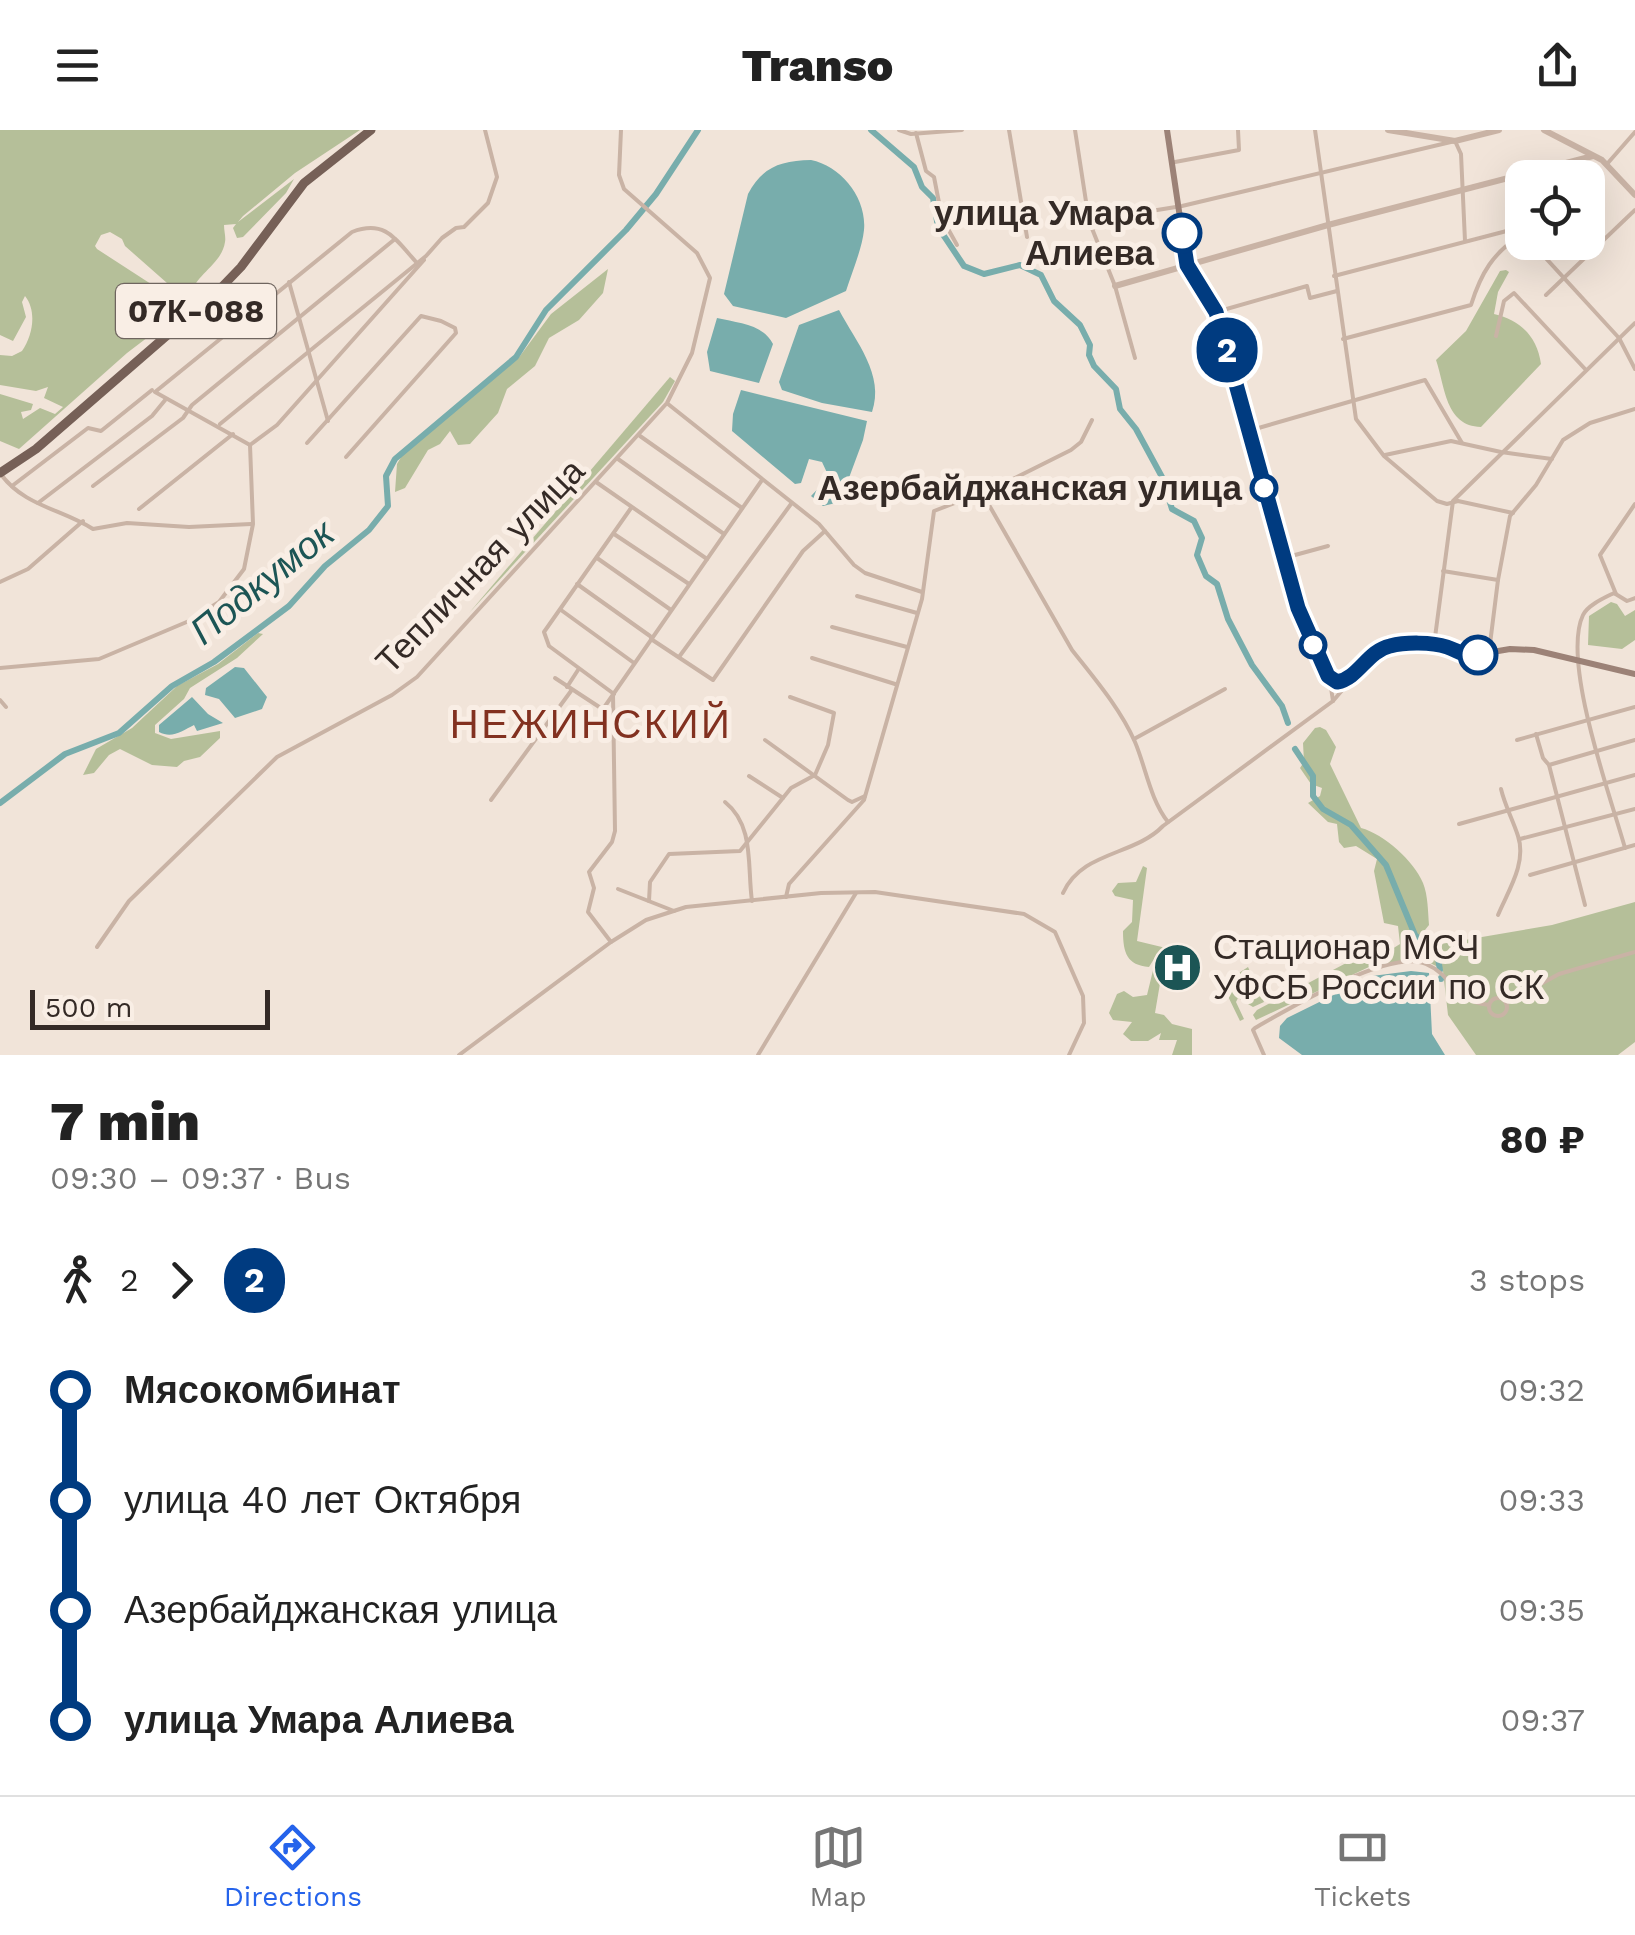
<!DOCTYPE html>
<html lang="en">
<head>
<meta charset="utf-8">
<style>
	body { margin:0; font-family:"Work Sans",sans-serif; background:#f6f6f6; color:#222; height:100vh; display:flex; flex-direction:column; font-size:38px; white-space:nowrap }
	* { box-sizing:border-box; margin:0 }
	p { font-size:32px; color:#767676 }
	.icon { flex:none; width:55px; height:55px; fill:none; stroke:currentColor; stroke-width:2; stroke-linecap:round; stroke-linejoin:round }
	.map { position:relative; height:925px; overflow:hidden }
	.drawer { display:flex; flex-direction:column; background:#fff; flex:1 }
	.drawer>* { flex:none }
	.badge { padding:0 20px; border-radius:32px; font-size:35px; line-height:65px }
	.buttons { position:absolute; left:1505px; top:30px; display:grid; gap:20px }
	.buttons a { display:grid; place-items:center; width:100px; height:100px; border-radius:20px; background:#fff; box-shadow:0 10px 40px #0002; font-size:50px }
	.scale { position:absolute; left:30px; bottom:25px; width:240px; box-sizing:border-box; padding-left:10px; border:5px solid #342a26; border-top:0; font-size:28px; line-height:35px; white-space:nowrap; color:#342a26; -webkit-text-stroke:8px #f9eee5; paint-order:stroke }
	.map>.badge { position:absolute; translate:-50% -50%; box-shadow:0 0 0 5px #fff }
	.legs { display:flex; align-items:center; gap:15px; height:110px; padding:0 50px; font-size:32px }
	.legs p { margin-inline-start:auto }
	.overview { display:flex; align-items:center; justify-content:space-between; height:170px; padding:0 50px }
	h1 { font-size:55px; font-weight:800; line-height:75px }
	ul { padding:0 50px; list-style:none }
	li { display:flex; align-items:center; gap:35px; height:110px; font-size:38px }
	li i { display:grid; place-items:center; width:15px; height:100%; margin:0 12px; background:currentColor }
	li i::after { content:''; width:25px; height:25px; margin:-12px; border:8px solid; border-radius:50%; background:#fff }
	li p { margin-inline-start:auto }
	li:first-child i { background:linear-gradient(#0000 50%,currentColor 0) }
	li:last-child i { background:linear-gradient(currentColor 50%,#0000 0) }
	header { display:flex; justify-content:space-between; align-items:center; height:130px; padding:0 50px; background:#fff; font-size:45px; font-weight:800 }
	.menu { display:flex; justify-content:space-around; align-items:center; height:140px; border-top:2px solid #e0e0e0; background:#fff; font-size:28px; color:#767676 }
	.menu a { display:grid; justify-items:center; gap:5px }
	.menu .active { color:#2563eb }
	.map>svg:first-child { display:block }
	.green { fill:#b5bf99 }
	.water { fill:#78adac }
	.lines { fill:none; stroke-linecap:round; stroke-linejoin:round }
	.river { stroke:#78adac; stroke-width:6 }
	.minor { stroke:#c9b3a5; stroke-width:4 }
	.tertiary { stroke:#c9b3a5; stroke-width:6 }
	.secondary { stroke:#9c8277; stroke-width:6 }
	.primary { stroke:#766057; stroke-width:9 }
	.line-1-casing { stroke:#fff; stroke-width:22 }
	.line-1 { stroke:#003b80; stroke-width:15 }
	.stop-1-dot { fill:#fff; stroke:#003b80; stroke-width:5 }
	.labels { text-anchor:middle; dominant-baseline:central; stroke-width:10; stroke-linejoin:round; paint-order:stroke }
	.shield { fill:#f9eee5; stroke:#6f655f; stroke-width:2.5 }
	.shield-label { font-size:32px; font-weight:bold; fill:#342a26 }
	.stop-label { font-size:35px; font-weight:bold; fill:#342a26; stroke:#f9eee5; text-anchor:end }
	.street-label { font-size:35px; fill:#342a26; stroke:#f9eee5 }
	.poi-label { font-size:35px; fill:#342a26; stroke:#f9eee5; text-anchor:start }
	.water-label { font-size:38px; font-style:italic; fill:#1c5555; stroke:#f9eee5 }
	.quarter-label { font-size:40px; letter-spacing:2.5px; fill:#823120; stroke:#f9eee5 }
</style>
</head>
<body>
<header><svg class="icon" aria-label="menu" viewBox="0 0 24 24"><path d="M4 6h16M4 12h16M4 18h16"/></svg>Transo<svg class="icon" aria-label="share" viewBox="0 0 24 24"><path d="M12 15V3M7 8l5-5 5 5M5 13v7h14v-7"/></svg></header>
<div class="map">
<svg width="1635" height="925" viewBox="0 0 1635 925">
	<rect width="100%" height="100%" fill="#f1e4d9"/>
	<g class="green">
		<path d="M0,0H360L295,43L243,86L238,92L294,49L286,63L243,107L237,108L233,98L236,94L224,95C224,101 226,107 225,112C222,134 195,145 191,164L167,153L125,116L122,109L110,102L101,105L95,116L97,119L151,154L163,155L187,172L177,185L127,223L19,319L0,311V264L33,274L31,280L21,282L23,289L40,278L55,284L63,277L44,268L48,257L36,261L0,255V225L12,226L22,221C33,205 37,181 25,166L22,172L26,187L13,211L0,205Z"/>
		<path d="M608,139L603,163L579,190L549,208L535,236L507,259L498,283L470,314L458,315L450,301L440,314L428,320L405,358L395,362L397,334L404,322L503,241L520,226L551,184Z"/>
		<path d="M1506,140L1509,142L1498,162L1494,184C1520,190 1537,206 1541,234L1481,297C1445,296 1445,256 1436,230L1466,201L1500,141Z"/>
		<path d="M670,247L675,251L663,272L469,483Z"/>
		<path d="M1611,472L1617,474L1625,486L1635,480V510L1622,519L1588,515L1589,486Z"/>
		<path d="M258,503L263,504L237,528L190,558L184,569L155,595V603L171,609L220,601V608L200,627L184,631L177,637L152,635L120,619L109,625L94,643L83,645L96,619L132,598L177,556L218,534Z"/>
		<path d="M1320,597L1326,600L1336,617L1330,634L1361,698C1384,704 1414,731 1423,753C1428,765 1428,782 1429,795L1425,800L1432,809L1433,816L1427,812L1424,815L1434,822L1438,837L1420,828L1369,837L1256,890L1253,885L1257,880L1367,822L1384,824L1400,814L1398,796L1384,793L1374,741L1377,729L1356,716L1344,718L1339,712L1337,694L1328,692L1308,673L1320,666L1322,658L1311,654L1300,638L1304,632L1303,613L1315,598Z"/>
		<path d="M1143,736L1147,738L1137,811L1166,818L1155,883L1164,885L1172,894L1192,899V925H1172L1177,910H1159L1161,903L1148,911H1131L1123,904L1132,892L1113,890L1109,883L1117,864L1124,861L1133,867L1147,865L1157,824L1149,837C1127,835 1123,823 1123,801L1132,792L1133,770L1115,766L1112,761L1118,753L1136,752Z"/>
		<path d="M1635,772V912L1618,925H1476L1448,885L1443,841L1435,815L1552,795Z"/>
		<path d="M1248,837L1264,872L1253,877L1238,868L1236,872L1244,889L1240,891L1222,854Z"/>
	</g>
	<g class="water">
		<path d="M811,30C841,36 867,68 864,100C862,119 852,142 846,161L786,188L733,176L724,164L748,64C763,36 781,31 811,30Z"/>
		<path d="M839,180C856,212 885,245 872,282L822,273L782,260L779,252L799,195Z"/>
		<path d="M717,188C738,193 763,194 773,214L759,253L710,241L707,222Z"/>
		<path d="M741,260L867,291L863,310L840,372L823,376L811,366L829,347L822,332L809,329L801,353L795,354L732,301L733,284Z"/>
		<path d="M235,537L244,538L267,567L262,579L235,588L219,569L205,565L206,558Z"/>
		<path d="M192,567L208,584L223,593L197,601L194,595C182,601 172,609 159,602V595Z"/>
		<path d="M1411,841L1429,843L1432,904L1445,925H1302L1279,908L1280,896L1287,888L1372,846Z"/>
	</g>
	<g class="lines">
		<g class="river">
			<path d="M871,0L914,37L922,57L933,68L938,97L964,136L984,144L1020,135L1041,145L1054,171L1080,195L1090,215L1089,225L1094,236L1116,259L1120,279L1136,299L1162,347L1172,379L1194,391L1202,408L1197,425L1206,446L1217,454L1228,489L1252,535L1282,576L1288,593"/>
			<path d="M1295,619L1313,646V666L1323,679L1351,695L1386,735L1415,805L1437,823L1440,840"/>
			<path d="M0,673L65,624L119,603L172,556L214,532L289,476L325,436L369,400L388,376L386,346L395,329L516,227L546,180L626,100L656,64L698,0"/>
			<path d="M1441,848V849"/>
		</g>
		<g class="minor">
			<path d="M899,0L911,4L962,0"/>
			<path d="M1009,0L1027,107"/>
			<path d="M1075,0L1089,91L1115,156L1135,228"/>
			<path d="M1315,0L1356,289L1384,326L1437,371L1447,374L1458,371L1513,383"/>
			<path d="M916,3L926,41L934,47L942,88L957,115"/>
			<path d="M1175,32L1239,20L1238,0"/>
			<path d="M1607,34L1635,2"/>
			<path d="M1588,82L1592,81"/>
			<path d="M1089,91L1182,76L1455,11L1461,24L1465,111"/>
			<path d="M1588,104L1599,115"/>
			<path d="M1531,112L1619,208L1635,239"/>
			<path d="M1334,146L1522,97"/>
			<path d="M289,152L328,291"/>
			<path d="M1546,165L1635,80"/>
			<path d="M1216,182L1307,156L1310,168L1337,161"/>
			<path d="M1496,206L1504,171L1514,163L1586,240"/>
			<path d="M1343,209L1471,175C1481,143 1493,123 1521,105"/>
			<path d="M668,274L819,394L854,435L865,443L922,462"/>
			<path d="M220,294L426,126L442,108L456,98L464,97L488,73L497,47L485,0"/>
			<path d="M1248,301L1425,250L1462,313"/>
			<path d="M640,306L742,378"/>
			<path d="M307,313L421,186L441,191L455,198L456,203L346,327"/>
			<path d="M250,315L155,262L352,102C386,89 396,110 417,133"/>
			<path d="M250,315L277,295L424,130"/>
			<path d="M1385,325L1451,311L1501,322L1552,329"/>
			<path d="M618,329L724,404"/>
			<path d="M0,343C23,376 62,379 93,399L127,393L189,397L251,394"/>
			<path d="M596,352L707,429"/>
			<path d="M12,356L88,298L101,301L152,260"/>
			<path d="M93,356L183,288L192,275L395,109"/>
			<path d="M981,361L1072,520C1094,548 1120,578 1135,612C1146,638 1150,669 1168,692"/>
			<path d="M38,373L152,286L166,269"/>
			<path d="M139,379L233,304"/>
			<path d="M614,404L689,454"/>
			<path d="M597,428L671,480"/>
			<path d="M1284,428L1328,416"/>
			<path d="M1443,441L1498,450"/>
			<path d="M0,452L28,439L83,391"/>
			<path d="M577,454L650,506"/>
			<path d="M1616,464L1600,425L1635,374"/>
			<path d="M857,466L917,483"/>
			<path d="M561,480L634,533"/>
			<path d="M832,497L907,517"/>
			<path d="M651,509L713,550L803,421L825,401"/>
			<path d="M1434,515L1453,371L1635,193"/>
			<path d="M1489,522L1498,450L1510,386L1536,355L1563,310L1590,293L1635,279"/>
			<path d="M679,527L791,374"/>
			<path d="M812,528L895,554"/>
			<path d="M0,538L99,529L189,491L219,472L244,439L253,394L250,315"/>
			<path d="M555,548L613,586"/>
			<path d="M1330,551L1333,571"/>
			<path d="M567,557L578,540"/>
			<path d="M613,564L615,701L612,712L589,742L594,758L588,782L611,812L646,790L686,777L821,763L875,762L1024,784L1055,802L1083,866L1084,893L1069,925"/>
			<path d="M614,564L549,516L544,502L631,378"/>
			<path d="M0,570L6,577"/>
			<path d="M603,579L762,350"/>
			<path d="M1536,604L1543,628L1549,635L1585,775"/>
			<path d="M1134,609L1225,559"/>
			<path d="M765,610L848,670L852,672L865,666"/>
			<path d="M1517,610L1635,577"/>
			<path d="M1549,635L1635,610"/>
			<path d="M749,646L783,668"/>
			<path d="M491,670L571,561"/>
			<path d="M725,672C755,696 747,737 752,771"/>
			<path d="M1459,694L1635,645"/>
			<path d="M1520,709L1635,679"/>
			<path d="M1625,718C1611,668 1561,531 1583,485C1588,475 1604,468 1614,463L1627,471L1635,468"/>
			<path d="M1530,745L1635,715"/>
			<path d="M618,759L674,781"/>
			<path d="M1063,763C1082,721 1134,726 1163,696L1333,571L1350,551L1348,548"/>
			<path d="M786,767L789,754L864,670L922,469L934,381L1001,355L1071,320L1081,312L1092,290"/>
			<path d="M649,771L650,752L669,724L740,721L791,658L815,645L828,615L834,583L790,567"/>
			<path d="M1498,785C1508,761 1527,733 1518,706C1513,690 1505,676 1501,659"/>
			<path d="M97,817L129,771L277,627L392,565L417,547L667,273L692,223L710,148L697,123L624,59L619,45L621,0"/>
			<circle cx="1498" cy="877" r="9"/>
			<path d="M1506,873L1559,844L1635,822"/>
			<path d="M459,925L611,812"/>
			<path d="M758,925L856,763"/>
			<path d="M1264,925L1253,900L1255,898C1288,879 1390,818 1426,834C1456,847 1448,870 1489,875"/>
		</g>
		<g class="tertiary">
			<path d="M1388,0L1455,11L1499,0"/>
			<path d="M1544,0L1602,30L1635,65"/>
			<path d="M1115,156L1328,95L1593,26"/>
		</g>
		<path class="secondary" d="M1167,0L1187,135L1216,182L1298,478L1330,549L1345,550L1376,522L1400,515H1441L1469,526L1510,519L1534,520L1635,544"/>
		<path class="primary" d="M0,343L36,319L217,162L241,137L304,53L371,0"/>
	</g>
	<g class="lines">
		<defs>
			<path id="line-1" d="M1182,103L1187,135L1216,182L1298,478L1328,546L1337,552C1359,548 1367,521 1390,516C1405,512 1432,512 1447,517C1459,521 1465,527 1478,525"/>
		</defs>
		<use href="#line-1" class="line-1-casing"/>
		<use href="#line-1" class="line-1"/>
	</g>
	<defs>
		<symbol id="hospital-disc" viewBox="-11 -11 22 22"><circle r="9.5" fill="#1c5555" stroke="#f9eee5"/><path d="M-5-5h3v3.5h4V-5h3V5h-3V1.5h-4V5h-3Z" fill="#fff"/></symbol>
	</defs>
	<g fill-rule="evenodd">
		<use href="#hospital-disc" x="1150" y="810" width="55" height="55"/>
	</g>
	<g class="stop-1-dot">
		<circle cx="1182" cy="103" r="18"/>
		<circle cx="1264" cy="358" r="12"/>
		<circle cx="1313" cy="515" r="12"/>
		<circle cx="1478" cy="525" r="18"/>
	</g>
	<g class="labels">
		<rect class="shield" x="116" y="154" width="160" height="54" rx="8"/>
		<g class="shield-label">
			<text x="196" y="181">07К-088</text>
		</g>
		<g class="stop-label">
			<text x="1154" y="83">улица Умара<tspan x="1154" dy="40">Алиева</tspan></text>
			<text x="1242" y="358">Азербайджанская улица</text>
		</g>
		<g class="street-label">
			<text transform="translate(480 436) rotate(-46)">Тепличная улица</text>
		</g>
		<g class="poi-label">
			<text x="1213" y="817">Стационар МСЧ<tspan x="1213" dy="40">УФСБ России по СК</tspan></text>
		</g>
		<g class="water-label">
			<text transform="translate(262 452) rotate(-39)">Подкумок</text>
		</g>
		<g class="quarter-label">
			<text x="591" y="594">НЕЖИНСКИЙ</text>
		</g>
	</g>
</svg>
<div class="buttons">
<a><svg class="icon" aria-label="locate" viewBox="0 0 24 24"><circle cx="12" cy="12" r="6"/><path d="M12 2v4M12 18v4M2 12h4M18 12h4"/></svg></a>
</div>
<div class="scale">500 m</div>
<b class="badge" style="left:1227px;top:220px;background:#003b80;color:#fff">2</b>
</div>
<section class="drawer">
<div class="overview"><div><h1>7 min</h1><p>09:30 – 09:37 · Bus</p></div><b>80 ₽</b></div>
<div class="legs"><svg class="icon" aria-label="walk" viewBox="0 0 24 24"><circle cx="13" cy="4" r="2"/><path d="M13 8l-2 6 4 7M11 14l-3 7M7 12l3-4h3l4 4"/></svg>2<svg class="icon" aria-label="forward" viewBox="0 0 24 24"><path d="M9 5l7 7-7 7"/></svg><b class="badge" style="background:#003b80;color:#fff">2</b><p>3 stops</p></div>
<ul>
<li><i style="color:#003b80"></i><b>Мясокомбинат</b><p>09:32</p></li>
<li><i style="color:#003b80"></i><span>улица 40 лет Октября</span><p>09:33</p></li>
<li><i style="color:#003b80"></i><span>Азербайджанская улица</span><p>09:35</p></li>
<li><i style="color:#003b80"></i><b>улица Умара Алиева</b><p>09:37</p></li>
</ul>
</section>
<nav class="menu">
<a class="active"><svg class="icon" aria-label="directions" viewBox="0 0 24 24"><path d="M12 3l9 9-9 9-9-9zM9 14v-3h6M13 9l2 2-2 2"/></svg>Directions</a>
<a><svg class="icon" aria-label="map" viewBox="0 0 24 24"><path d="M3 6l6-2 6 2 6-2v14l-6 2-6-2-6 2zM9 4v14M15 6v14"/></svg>Map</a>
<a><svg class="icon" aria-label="tickets" viewBox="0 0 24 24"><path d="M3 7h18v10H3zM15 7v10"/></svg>Tickets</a>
</nav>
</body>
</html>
